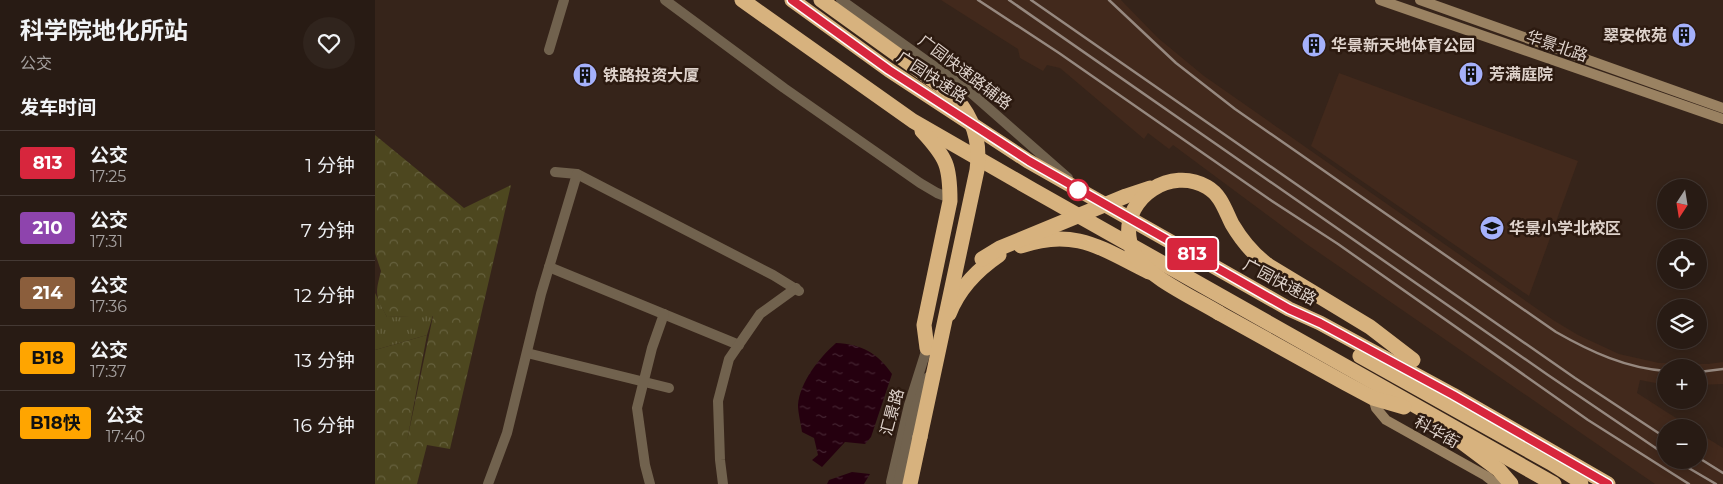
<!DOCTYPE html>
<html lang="zh">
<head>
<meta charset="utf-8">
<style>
	body { margin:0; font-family:Montserrat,"Noto Sans SC",sans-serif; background:#30241d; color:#f1f3f6; height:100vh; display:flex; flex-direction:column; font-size:19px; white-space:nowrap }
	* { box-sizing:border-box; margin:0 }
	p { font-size:16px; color:#a5a1a0 }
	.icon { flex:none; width:28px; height:28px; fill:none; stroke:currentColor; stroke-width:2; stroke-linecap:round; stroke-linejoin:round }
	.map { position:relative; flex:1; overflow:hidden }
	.drawer { display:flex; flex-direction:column; background:#281b14; width:375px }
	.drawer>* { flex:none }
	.badge { padding:0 10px; border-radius:4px; font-size:18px; line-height:32px }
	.needle { width:32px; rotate:192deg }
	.fabs { position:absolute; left:1282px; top:179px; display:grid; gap:10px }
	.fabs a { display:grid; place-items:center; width:50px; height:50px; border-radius:50%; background:#281b14; box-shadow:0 2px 12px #0003,0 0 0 1px #443934; font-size:25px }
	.map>.badge { position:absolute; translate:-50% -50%; box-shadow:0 0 0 2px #fff }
	h2 { padding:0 20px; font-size:19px; line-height:45px }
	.round { display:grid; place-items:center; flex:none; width:52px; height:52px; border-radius:26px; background:#30241d }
	.headline { display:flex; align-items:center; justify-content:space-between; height:85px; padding:0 20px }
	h1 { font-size:24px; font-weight:700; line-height:38px }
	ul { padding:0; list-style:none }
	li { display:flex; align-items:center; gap:15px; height:65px; padding:0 20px; border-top:1px solid #443934 }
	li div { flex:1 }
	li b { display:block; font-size:19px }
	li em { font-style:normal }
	li .badge { min-width:55px; font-weight:700; text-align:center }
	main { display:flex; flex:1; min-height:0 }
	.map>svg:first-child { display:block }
	.built { fill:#42291c }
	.grass { fill:url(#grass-tufts) }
	.forest { fill:url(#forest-crowns) }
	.water { fill:url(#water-ripples) }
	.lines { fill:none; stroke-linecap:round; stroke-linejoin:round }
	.street { stroke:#71624e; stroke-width:10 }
	.secondary { stroke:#9a8262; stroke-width:10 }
	.highway { stroke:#d7b27e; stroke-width:15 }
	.rail { stroke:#96887f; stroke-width:2.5 }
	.highway-bridge { stroke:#d7b27e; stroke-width:15 }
	.line-casing { stroke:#fff; stroke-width:11 }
	.line { stroke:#d7263d; stroke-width:8 }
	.stop-dot { fill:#fff; stroke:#d7263d; stroke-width:2.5 }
	.labels { text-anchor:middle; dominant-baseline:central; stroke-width:5; stroke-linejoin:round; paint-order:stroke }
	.poi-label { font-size:16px; font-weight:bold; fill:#ded2cb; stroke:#2c1a10; text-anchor:start }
	.street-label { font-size:16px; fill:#ded2cb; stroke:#2c1a10 }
</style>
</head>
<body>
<main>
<section class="drawer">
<div class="headline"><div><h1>科学院地化所站</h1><p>公交</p></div><a class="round"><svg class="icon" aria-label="heart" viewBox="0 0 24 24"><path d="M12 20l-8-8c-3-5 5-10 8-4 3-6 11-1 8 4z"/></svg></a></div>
<h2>发车时间</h2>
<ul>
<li><span class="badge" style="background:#d7263d;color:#fff">813</span><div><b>公交</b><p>17:25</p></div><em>1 分钟</em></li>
<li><span class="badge" style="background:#8e44ad;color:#fff">210</span><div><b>公交</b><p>17:31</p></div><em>7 分钟</em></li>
<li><span class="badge" style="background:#8b5e3c;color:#fff">214</span><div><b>公交</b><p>17:36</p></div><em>12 分钟</em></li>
<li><span class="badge" style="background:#ffa500;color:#111">B18</span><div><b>公交</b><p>17:37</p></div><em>13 分钟</em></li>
<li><span class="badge" style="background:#ffa500;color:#111">B18快</span><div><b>公交</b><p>17:40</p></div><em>16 分钟</em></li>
</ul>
</section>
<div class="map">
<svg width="1348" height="484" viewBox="0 0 1348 484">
	<defs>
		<pattern id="grass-tufts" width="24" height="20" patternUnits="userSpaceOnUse" patternTransform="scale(1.25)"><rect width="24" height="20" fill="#4d471f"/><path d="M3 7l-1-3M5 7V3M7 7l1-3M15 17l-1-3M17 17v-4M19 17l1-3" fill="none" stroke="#66613e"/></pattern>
		<pattern id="forest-crowns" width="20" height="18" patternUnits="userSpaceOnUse" patternTransform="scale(1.25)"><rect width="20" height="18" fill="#4d471f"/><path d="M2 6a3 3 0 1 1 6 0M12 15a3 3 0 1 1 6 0" fill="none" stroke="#66613e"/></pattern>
		<pattern id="water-ripples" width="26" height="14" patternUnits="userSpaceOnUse" patternTransform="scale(1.25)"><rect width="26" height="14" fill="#25000f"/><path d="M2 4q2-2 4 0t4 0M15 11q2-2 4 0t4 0" fill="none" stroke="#442431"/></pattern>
	</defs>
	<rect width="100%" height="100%" fill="#36241a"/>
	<g class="built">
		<path d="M566,0H746L783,38L829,76L1178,320L1203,335L1244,354L1284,363L1333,364L1348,362V384L1324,385V368H1291V385L1265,380L1262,393L1315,427L1291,428V460H1324V433L1348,448V484H1280L930,243L798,145L794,149L773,133L769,139L685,68L672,65L668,71L645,58L643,49Z"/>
		<path d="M964,73L1203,161L1154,296L936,146Z"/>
	</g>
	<path class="grass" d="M0,293L12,317L58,315L52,335L0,350Z"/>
	<path class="forest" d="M0,135L89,208L136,185L75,449L52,445L42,484H0V350L52,335L32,441L58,316L12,317C0,295 0,295 6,271L0,253Z"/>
	<g class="water">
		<path d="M461,343C486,344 503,353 517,374L496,437L490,444L470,442L447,467L437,460L443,455L439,438L427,432C426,424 423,413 423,405C425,382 444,358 461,343Z"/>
		<path d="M477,472L495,474L489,484H452L454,480Z"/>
	</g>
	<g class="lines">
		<g class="street">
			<path d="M290,0L409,88L545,183L562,193L575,198"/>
			<path d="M466,0L594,91L693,178"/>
			<path d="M174,50L189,0"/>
			<path d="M180,172L202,174L398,275L424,291"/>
			<path d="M174,267L364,345"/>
			<path d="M152,353L294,388"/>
			<path d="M516,482L534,405L552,348"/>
			<path d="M113,484L132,433L166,294L202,174"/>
			<path d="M275,484L270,465L262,408L277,348L289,314"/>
			<path d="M348,484L345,460L343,401L354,359L385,314L421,288"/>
			<path d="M523,484L538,413L553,377"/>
		</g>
		<g class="secondary">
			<path d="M1005,0L1348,119"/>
			<path d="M1045,0L1348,108"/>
			<path d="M998,398L1001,408L1011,420L1111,476L1121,484"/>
		</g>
		<g class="highway">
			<path d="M367,0L538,121L658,190L1179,484"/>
			<path d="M417,0L514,70L653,161L914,309L945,323L1078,395L1233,484"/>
			<path d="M547,131C572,158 575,166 575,201L549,325L552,348"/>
			<path d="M646,246C700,227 727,249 774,272"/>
			<path d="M844,313L970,383L998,398L1029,407"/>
			<path d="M574,314C584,288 602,270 624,255"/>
			<path d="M985,356L1176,463L1200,478L1206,484"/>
			<path d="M1080,437L1124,470L1136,484"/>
			<path d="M535,484L545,437"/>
		</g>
		<g class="rail">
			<path d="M603,0L684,53L894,199L963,244L1213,420L1314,484"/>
			<path d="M634,0L1173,375L1291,455"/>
			<path d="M656,0L1200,378L1291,438"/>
			<path d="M734,0L801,63L860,109L1181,332C1216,352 1251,368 1291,371"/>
			<path d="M1324,372L1348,369"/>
			<path d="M1324,458L1348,473"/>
			<path d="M1300,460L1341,484"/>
		</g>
		<g class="highway-bridge">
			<path d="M446,0L574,92C597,113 606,139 602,170L545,437"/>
			<path d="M607,259L625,248L751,196L775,188"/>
			<path d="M844,313C821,299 773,277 760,255C756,250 755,244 754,237C749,197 796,166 832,187C846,195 850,210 857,224C867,241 879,255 894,266L995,327L1038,360"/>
		</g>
	</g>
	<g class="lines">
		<defs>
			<path id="line" d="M417,0L514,70L654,161L914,309L945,323L1078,395L1233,484"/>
		</defs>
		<use href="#line" class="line-casing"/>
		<use href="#line" class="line"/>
	</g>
	<defs>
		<symbol id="building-disc" viewBox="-11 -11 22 22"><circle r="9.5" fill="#a5b1fc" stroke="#2c1a10"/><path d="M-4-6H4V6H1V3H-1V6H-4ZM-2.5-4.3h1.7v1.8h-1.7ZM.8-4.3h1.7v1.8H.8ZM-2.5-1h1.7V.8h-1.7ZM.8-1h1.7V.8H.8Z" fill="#111"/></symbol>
		<symbol id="school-disc" viewBox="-11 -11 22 22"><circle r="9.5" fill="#a5b1fc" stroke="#2c1a10"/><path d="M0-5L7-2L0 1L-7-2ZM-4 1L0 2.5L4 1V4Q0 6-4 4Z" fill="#111"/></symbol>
	</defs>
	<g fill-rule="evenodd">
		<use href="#building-disc" x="1295" y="21" width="28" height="28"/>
		<use href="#building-disc" x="925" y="31" width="28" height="28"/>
		<use href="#building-disc" x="1082" y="60" width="28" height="28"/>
		<use href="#building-disc" x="196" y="61" width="28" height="28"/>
		<use href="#school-disc" x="1103" y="214" width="28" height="28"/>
	</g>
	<circle class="stop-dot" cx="703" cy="190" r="10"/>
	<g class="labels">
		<g class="poi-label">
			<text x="1292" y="35" text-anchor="end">翠安侬苑</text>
			<text x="956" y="45">华景新天地体育公园</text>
			<text x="1114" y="74">芳满庭院</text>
			<text x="228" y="75">铁路投资大厦</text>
			<text x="1134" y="228">华景小学北校区</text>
		</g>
		<g class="street-label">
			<text transform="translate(1182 46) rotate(19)">华景北路</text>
			<text transform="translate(590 72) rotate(37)">广园快速路辅路</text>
			<text transform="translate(557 77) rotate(33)">广园快速路</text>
			<text transform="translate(905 282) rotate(28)">广园快速路</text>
			<text transform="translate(517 412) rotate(-75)">汇景路</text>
			<text transform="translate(1062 432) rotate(29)">科华街</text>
		</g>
	</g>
</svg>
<div class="fabs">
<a><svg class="needle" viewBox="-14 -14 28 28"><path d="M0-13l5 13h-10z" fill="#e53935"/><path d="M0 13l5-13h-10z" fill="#a5a1a0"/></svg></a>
<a><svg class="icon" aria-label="locate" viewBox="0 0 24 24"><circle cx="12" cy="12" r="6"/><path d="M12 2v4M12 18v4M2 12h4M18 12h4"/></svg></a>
<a><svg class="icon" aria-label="layers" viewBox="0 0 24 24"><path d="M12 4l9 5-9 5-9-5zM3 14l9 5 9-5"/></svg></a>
<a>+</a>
<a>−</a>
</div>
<b class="badge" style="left:817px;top:254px;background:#d7263d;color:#fff">813</b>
</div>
</main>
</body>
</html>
